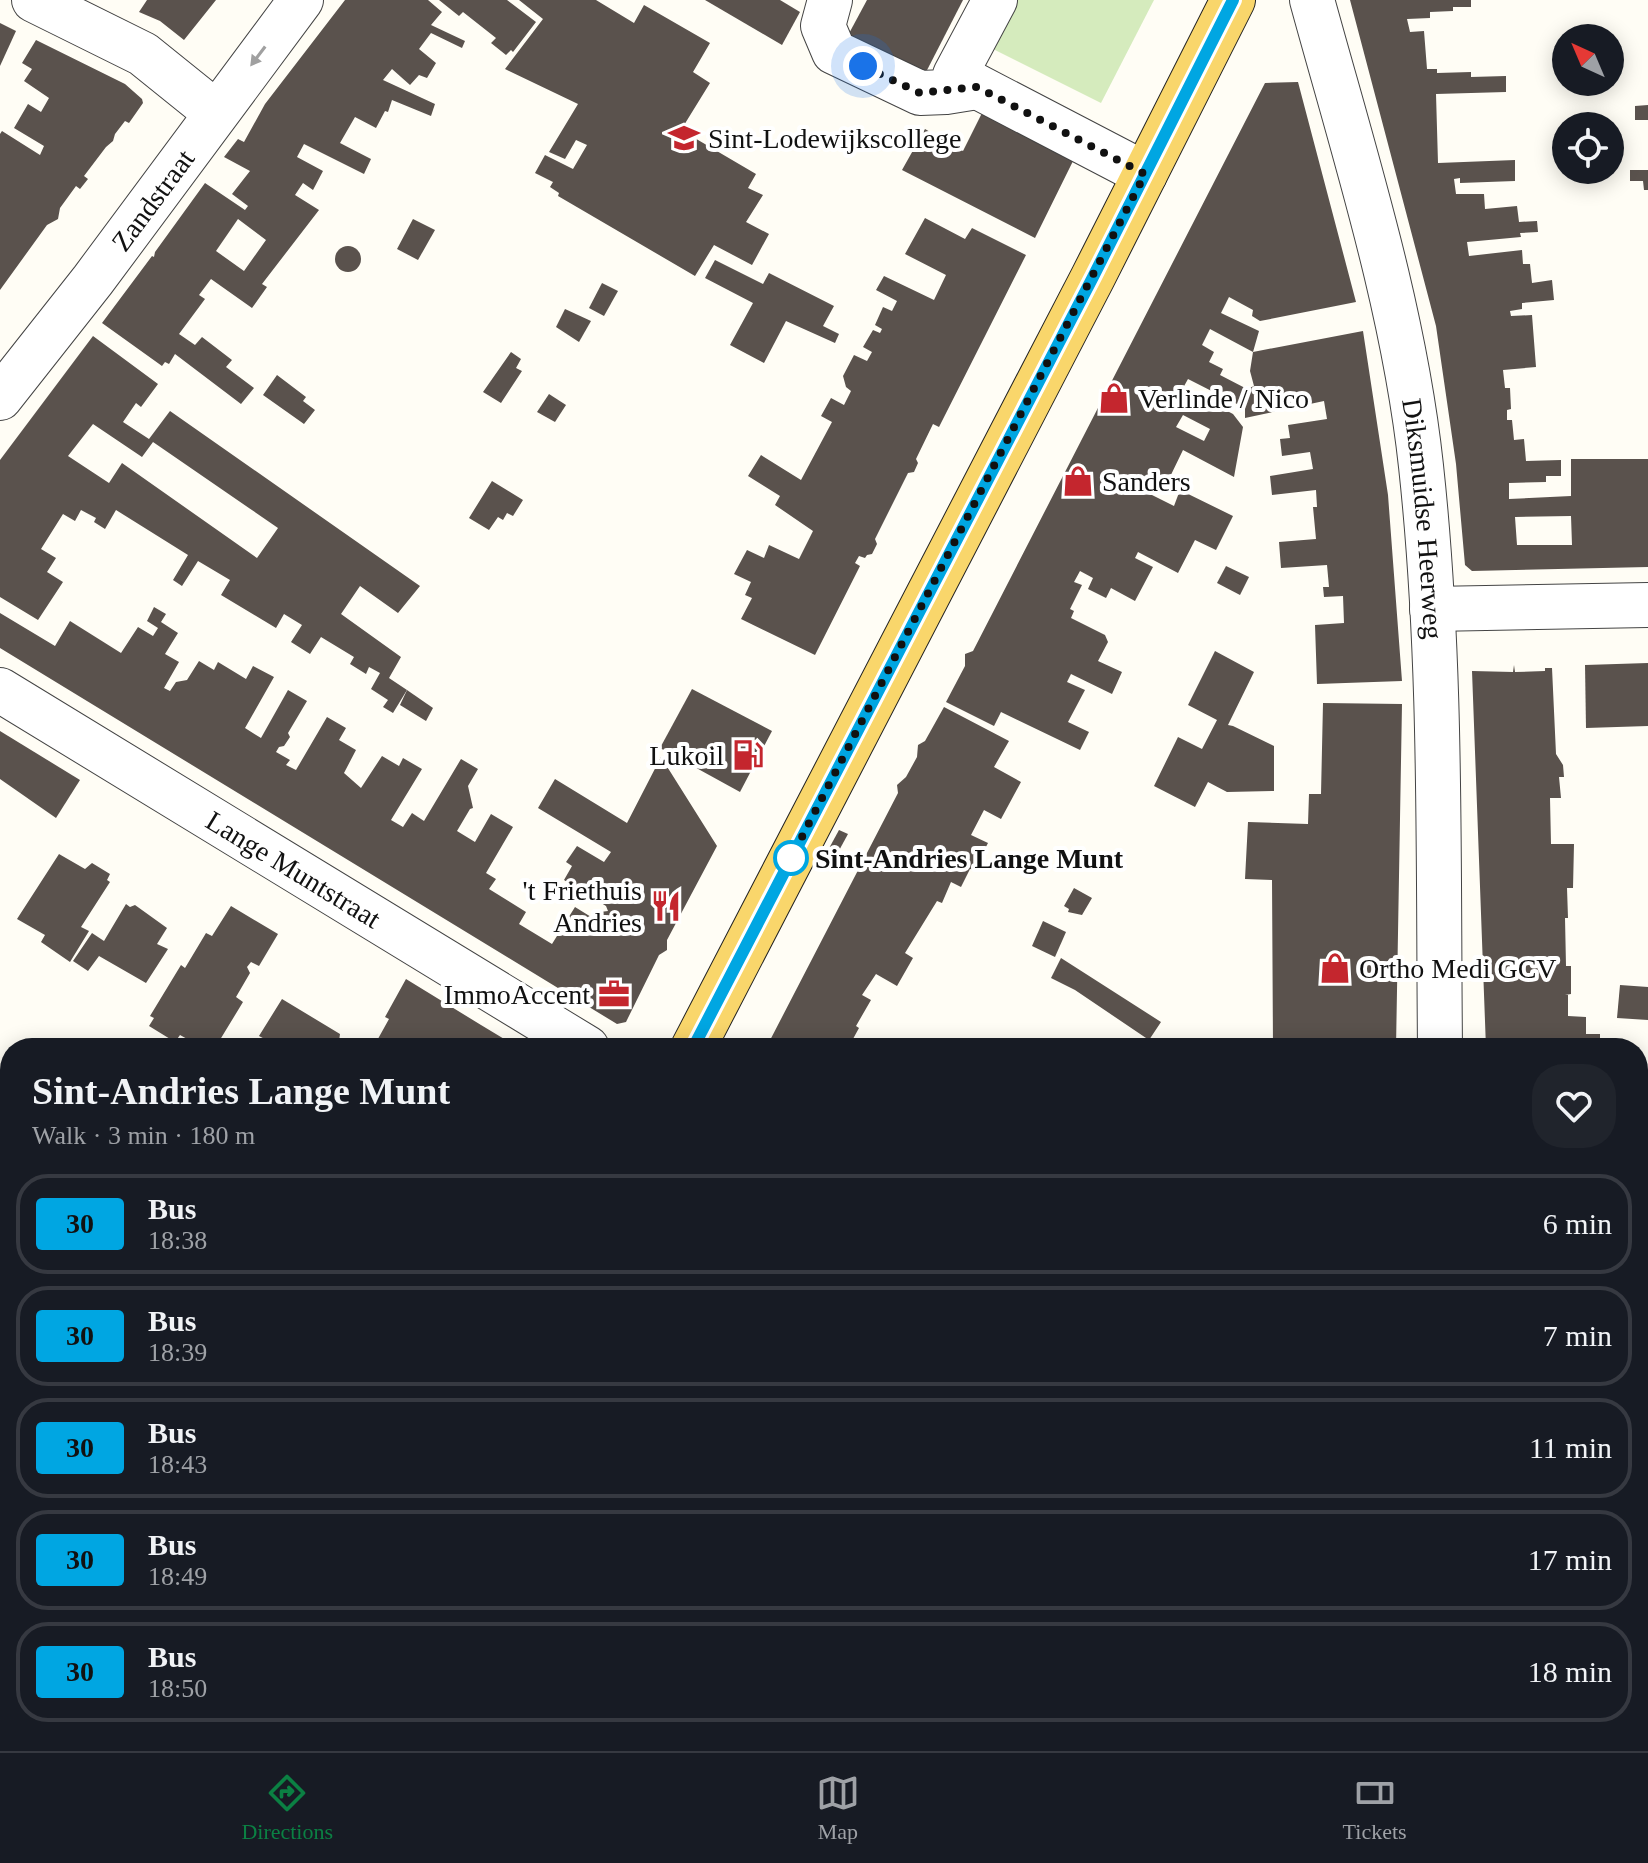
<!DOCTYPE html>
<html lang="en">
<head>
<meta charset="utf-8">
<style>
	body { margin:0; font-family:"Times New Roman",serif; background:#20242c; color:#f1f3f6; height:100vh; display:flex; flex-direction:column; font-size:30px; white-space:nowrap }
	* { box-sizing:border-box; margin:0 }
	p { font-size:26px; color:#9ea1a6 }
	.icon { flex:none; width:44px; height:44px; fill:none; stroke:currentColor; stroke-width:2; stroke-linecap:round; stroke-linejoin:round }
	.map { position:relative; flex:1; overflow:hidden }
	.sheet { position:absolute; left:0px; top:1038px; width:1648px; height:714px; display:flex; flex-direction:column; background:#171b24; border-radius:32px 32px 0 0; box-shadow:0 4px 20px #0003 }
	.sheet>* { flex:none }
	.badge { padding:0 16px; border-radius:6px; font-size:28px; line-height:52px }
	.needle { width:52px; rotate:316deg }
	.controls { position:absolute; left:1552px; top:24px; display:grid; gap:16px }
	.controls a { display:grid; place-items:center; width:72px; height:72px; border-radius:50%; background:#171b24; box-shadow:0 4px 20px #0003; font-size:40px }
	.you { position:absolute; width:40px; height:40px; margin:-20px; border:6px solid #fff; border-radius:50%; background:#1a73e8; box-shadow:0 0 0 12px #1a73e833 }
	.map>.badge { position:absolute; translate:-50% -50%; box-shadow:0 0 0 4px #fff }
	.round { display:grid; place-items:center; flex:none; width:84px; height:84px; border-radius:32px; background:#20242c }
	.overview { display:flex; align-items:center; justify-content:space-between; height:136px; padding:0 32px }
	h1 { font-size:38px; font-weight:700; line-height:60px }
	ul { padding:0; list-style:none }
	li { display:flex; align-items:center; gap:24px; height:100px; margin:0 16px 12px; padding:0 16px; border:4px solid #363941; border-radius:32px }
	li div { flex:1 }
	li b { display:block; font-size:30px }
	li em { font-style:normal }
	li .badge { min-width:88px; font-weight:700; text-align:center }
	.menu { display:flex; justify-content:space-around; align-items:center; height:112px; border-top:2px solid #363941; background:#171b24; font-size:22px; color:#9ea1a6 }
	.menu a { display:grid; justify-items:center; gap:4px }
	.menu .selected { color:#0b8043 }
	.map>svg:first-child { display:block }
	.green { fill:#d5ebbd }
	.building { fill:#5a524d; fill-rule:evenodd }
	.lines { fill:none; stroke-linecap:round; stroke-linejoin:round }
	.minor-casing { stroke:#444; stroke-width:46 }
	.major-casing { stroke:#222; stroke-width:46 }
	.minor { stroke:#fff; stroke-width:44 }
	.major { stroke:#f9d66b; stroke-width:44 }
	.oneway { fill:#a0a0a0 }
	.line-casing { stroke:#fff; stroke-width:18 }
	.line { stroke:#00a6e2; stroke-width:12 }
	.walk { stroke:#111; stroke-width:8; stroke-dasharray:0 14.4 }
	.stop-dot { fill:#fff; stroke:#00a6e2; stroke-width:4 }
	.labels { text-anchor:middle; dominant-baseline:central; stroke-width:8; stroke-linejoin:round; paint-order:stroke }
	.poi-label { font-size:28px; fill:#111; stroke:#fff; text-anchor:start }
	.street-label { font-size:28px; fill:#111; stroke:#fff }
	.stop-label { font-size:28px; font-weight:bold; fill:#111; stroke:#fff; text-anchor:start }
</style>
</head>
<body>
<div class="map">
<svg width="1648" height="1751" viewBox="0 0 1648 1751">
	<rect width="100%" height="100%" fill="#fffdf5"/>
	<path class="green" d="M1005,0H1154L1101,103L983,44Z"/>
	<g class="building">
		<path d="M147,0H216L184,40L160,21L139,12Z"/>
		<path d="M345,0H428L442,12L431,25L465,41L462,48L431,33L419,49L436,63L427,78L419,75L410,85L392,69L383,80L435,104L431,116L392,100L388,112L385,111L376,128L355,117L340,143L371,159L364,174L304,144L297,157L323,171L313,190L303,183L295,195L319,210L262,284L267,287L252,308L211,279L199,295L205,299L179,334L195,345L202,337L232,360L226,367L254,388L241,404L175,354L169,364L165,362L162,366L102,323L152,256L154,257L155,252L205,183L245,210L248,206L232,194L250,171L224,157L238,139L244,142L265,104ZM238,219L266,240L244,271L216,251Z"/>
		<path d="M439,0H507L536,22L513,52L511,50L506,55L491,43L496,38L463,12L459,16Z"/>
		<path d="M519,0H596L634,23L644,5L710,43L693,72L710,83L681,130L756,174L748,188L763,195L746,222L769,234L752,265L714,245L695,276L558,196L559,193L550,187L553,182L535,173L545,155L573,169L587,145L576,140L565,159L549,152L578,104L505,69L543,19Z"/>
		<path d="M705,0H780L800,12L782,45Z"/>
		<path d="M867,0H963L924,76L846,39Z"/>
		<path d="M1350,0H1471V7H1453V11L1430,12V18L1407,19L1410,32L1424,31L1427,69H1437V73L1471,72V77L1506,76V92L1436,94L1438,163L1515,160V181L1460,183V178L1454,179L1456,194H1484L1485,209L1517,206L1519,222L1537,221L1538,232L1520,233L1521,237L1467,242L1469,256L1522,250L1523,264H1530L1532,283L1552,280L1554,300L1522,303V309L1510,311L1511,316L1532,315L1536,367L1503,370L1505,388H1510L1511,409L1507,410V420H1512L1514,440L1524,439L1526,461L1561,460V476H1546V482L1509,483V499L1571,496V459H1648V567L1472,571L1465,565L1456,464L1436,326ZM1571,516L1572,545H1517L1515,517Z"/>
		<path d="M0,23L16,31L0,66Z"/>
		<path d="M36,40L125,84L142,99L143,103L129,123L125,121L115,134L113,141L106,147L84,176L88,179L80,189L76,186L60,208L58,219L47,225L0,290V134L2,131L40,155L44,146L14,128L28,104L41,112L49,98L24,81L32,69L22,63Z"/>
		<path d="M1298,82L1356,302L1260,321L1252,316L1253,310L1229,297L1221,313L1259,331L1253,352L1363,331L1388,495L1402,681L1317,684L1315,625L1344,623L1343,596L1324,597L1323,587H1329L1327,565L1281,568L1279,542L1316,539L1313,507H1317L1316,490L1272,495L1270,476L1313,469L1310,452L1282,456L1280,439L1290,438L1288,425L1327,419L1324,401L1245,418V408L1188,379L1183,388L1233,414L1243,427L1234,477L1183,450L1167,483L1159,480L1152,495L1174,506L1180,490L1233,516L1216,550L1195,540L1178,573L1138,552L1135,558L1153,567L1135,601L1111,588L1106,598L1088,589L1093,578L1080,571L1074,582L1082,585L1070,609L1074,611L1071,618L1105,635L1108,642L1098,661L1122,672L1112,694L1071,674L1067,682L1085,690L1068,722L1089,732L1080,750L1001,712L994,726L946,702L965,666V654L973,651L1265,83ZM1210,329L1253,352L1250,371L1254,386L1247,389L1220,375L1223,369L1209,362L1214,352L1202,345ZM1183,415L1210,429L1204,441L1176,427Z"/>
		<path d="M1648,105V120H1635V106Z"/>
		<path d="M983,111L1075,157L1035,238L902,170L925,129L963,151Z"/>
		<path d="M1630,170H1648V190H1644L1643,181H1630Z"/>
		<path d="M925,218L965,239L972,228L1026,255L939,427L933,424L916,459L918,463L914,472L908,473L875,539L877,544L872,554L867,555L865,558L859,556L855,563L860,566L815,655L741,619L752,598L745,595L751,582L734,574L747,550L764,558L769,545L799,559L813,531L775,505L780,496L748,476L761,455L801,480L832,422L821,416L831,398L844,405L851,391L846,387L843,376L854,355L867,361L872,352L863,347L873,330L880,333L882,329L875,325L883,307L892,311L897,301L876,290L884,276L934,300L946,275L905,254Z"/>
		<path d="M413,219L435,230L418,260L397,249Z"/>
		<circle cx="348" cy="259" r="13"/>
		<path d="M715,260L763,284L769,273L834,306L823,326L839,334L835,343L786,321L764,363L730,345L753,303L705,278Z"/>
		<path d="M602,283L618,291L604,316L589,308Z"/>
		<path d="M565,309L591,321L579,342L556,327Z"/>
		<path d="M93,336L158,384L141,407L136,403L123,422L149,439L170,411L420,586L398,613L360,586L341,614L401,657L389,678L407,690L393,713L383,707L388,700L371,689L380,673L369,667L366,674L350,664L354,657L321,637L310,654L291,642L302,625L284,614L276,628L221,595L230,580L198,561L182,586L173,580L188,555L116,510L105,529L94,522L96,518L81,510L75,521L63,514L41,549L56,558L47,572L63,582L38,620L0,597V460ZM93,424L142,457L153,442L278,528L257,558L122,463L109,483L68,456Z"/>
		<path d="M511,352L521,359L516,368L522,371L501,403L483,392Z"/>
		<path d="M277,375L306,397L303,401L315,410L304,424L263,395Z"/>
		<path d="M549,394L566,405L555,422L537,412Z"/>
		<path d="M492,481L523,500L513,516L507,513L503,520L498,517L489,530L469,518Z"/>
		<path d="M1226,566L1249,577L1240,595L1217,583Z"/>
		<path d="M154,607L166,614L161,622L178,633L165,654L179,662L164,688L170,691L176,682L187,680L199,661L214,670L218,662L246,679L253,666L274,677L245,728L261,738L288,690L307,701L288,733L290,737L284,746L279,747L276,752L290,760L286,765L296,770L327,717L346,728L339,740L356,750L344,773L361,788L382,756L399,766L403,758L422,769L391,820L403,827L412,813L424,821L461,759L478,769L468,786L473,808L470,809L457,831L475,842L491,814L513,827L486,873L496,879L489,889L526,912L519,924L552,944L575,907L596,920L600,912L608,911L606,906L564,880L572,866L566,862L577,846L604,862L611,852L538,808L555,779L627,823L661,757L717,846L667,940V950L659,955L626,1022L617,1024L0,648V613L55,646L70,621L121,653L138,627L153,636L158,628L147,621Z"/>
		<path d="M1215,651L1254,672L1228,725L1233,726L1274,746V791L1227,792L1208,782L1195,807L1154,786L1178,737L1202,749L1217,720L1188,705Z"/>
		<path d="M1648,663V726L1586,728L1585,665Z"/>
		<path d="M1514,665L1515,672L1545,671V668H1552L1556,754L1563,765L1564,777H1559L1561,798H1550L1551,844H1574L1573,888H1567L1568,918H1565L1566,966H1571V994L1565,995H1568V1016L1586,1017V1034H1600V1048H1486L1472,671L1513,672Z"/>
		<path d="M692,689L772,731L740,792L660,748Z"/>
		<path d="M407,690L433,708L426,721L400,705Z"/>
		<path d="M1323,703L1402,704L1396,1048H1273L1272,880L1245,879L1248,822L1308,824L1309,794H1321Z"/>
		<path d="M944,707L1009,741L994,767L1021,782L1001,819L984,810L971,835L988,843L974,870L970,869L961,887L951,882L942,903L937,901L905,953L913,958L897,986L876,974L862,995L871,1000L856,1026L859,1028L848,1048H766L898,793L897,785L906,777L917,757L918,745L925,741Z"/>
		<path d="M0,731L80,780L56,818L0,779Z"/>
		<path d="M839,830L848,834L836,856L827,852Z"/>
		<path d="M59,854L85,869L92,863L110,874L107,880L110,882L81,927L89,931L70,962L41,942L45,935L17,919Z"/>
		<path d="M1074,888L1092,898L1082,915L1068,912L1069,909L1064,906Z"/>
		<path d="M126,904L130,907L135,905L167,928L157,944L168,949L146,983L99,956L88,971L73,961L92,933L104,941Z"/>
		<path d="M231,906L278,934L259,966L251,962L247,967L250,973L236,997L243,1002L215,1048H196L198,1045L180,1035L175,1042L149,1026L154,1018L150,1016L181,965L185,968L206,933L212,936Z"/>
		<path d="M1043,921L1066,932L1055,957L1032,946Z"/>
		<path d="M1061,958L1161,1022L1149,1040L1075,990L1051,978Z"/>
		<path d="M406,979L481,1025L519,1048L374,1046L389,1019L385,1017Z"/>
		<path d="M1620,985L1648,987V1020L1617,1018Z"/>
		<path d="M282,999L340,1034L338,1048H272L274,1044L259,1036Z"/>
		<path d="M1638,1205L1648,1206V1254H1644L1639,1279Z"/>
		<path d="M10,1260V1359L0,1353V1274Z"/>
		<path d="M0,1424L10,1430V1553L0,1546V1540L6,1531L0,1527Z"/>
		<path d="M1644,1548L1648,1549V1680L1638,1678V1576Z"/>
		<path d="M0,1643L10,1650V1674L6,1681L0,1678Z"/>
		<path d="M10,1701V1742H257L252,1751H18L13,1748L11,1751H0V1711L3,1713Z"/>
		<path d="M447,1742H511L529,1751H443Z"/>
		<path d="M968,1742H1014L1009,1751H963Z"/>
		<path d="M1330,1742H1398L1397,1751H1341Z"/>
		<rect x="1469" y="1742" width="72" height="9"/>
	</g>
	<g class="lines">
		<defs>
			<g id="minor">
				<path d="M34,0L143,54L215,112"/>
				<path d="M830,0L823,26L834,52L920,93L946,92L977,87"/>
				<path d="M995,0L955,75L1145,174"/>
				<path id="s1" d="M1312,0C1354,153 1404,308 1421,466C1442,659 1438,854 1440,1048"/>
				<path id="s2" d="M0,398L93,280L301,0"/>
				<path d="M1432,609L1648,605"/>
				<path id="s3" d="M0,690L587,1048"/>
				<path d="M0,1389L10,1395"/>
				<path d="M1277,1742L1288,1751"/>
				<path d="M1433,1751V1742"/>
			</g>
			<g id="major">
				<path d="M693,1048L1093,277L1233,0"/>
				<path d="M339,1751L344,1742"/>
			</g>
		</defs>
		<use href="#minor" class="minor-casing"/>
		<use href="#major" class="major-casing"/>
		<use href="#minor" class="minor"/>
		<use href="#major" class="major"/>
	</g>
	<defs><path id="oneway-solid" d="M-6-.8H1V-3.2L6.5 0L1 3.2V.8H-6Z" transform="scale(2)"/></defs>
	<use class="oneway" href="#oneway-solid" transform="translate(258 56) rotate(127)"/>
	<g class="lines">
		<defs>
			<path id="line" d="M693,1048L1093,277L1233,0"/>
		</defs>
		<use href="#line" class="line-casing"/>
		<use href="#line" class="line"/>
		<path class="walk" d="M791,858L790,860L1145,174L977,87L920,93L863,66"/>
	</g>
	<defs>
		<symbol id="school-bare" viewBox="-9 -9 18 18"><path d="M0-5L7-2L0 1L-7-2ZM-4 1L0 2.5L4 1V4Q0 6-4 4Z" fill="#c4262e" stroke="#fff" stroke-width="2.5" paint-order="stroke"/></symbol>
		<symbol id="shop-bare" viewBox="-9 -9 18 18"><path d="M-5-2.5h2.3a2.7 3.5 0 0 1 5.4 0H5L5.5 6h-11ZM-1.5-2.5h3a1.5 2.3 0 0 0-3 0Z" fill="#c4262e" stroke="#fff" stroke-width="2.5" paint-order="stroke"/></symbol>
		<symbol id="fuel-bare" viewBox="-9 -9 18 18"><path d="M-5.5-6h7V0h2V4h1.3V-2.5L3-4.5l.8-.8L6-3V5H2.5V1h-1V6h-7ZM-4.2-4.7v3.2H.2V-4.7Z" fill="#c4262e" stroke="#fff" stroke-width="2.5" paint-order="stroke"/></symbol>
		<symbol id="restaurant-bare" viewBox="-9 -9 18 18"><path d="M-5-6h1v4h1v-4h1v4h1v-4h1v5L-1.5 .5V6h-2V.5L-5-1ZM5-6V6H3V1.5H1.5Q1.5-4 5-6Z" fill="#c4262e" stroke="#fff" stroke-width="2.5" paint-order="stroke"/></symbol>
		<symbol id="office-bare" viewBox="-9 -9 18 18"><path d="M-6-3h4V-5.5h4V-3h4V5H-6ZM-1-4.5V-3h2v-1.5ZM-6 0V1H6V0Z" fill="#c4262e" stroke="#fff" stroke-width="2.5" paint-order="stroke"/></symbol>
	</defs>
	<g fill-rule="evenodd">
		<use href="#school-bare" x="662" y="116" width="44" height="44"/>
		<use href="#shop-bare" x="1092" y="376" width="44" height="44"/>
		<use href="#shop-bare" x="1056" y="459" width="44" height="44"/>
		<use href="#fuel-bare" x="726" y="733" width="44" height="44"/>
		<use href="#restaurant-bare" x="644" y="884" width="44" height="44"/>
		<use href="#shop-bare" x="1313" y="946" width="44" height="44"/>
		<use href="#office-bare" x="592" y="972" width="44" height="44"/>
	</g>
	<circle class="stop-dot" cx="791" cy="858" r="16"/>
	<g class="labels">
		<g class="poi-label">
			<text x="708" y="138">Sint-Lodewijkscollege</text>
			<text x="1138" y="398">Verlinde / Nico</text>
			<text x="1102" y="481">Sanders</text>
			<text x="724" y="755" text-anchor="end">Lukoil</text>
			<text x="642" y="890" text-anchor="end">'t Friethuis<tspan x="642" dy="32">Andries</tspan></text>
			<text x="1359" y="968">Ortho Medi GCV</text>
			<text x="590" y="994" text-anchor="end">ImmoAccent</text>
		</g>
		<g class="street-label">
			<text stroke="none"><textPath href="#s2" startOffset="250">Zandstraat</textPath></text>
			<text stroke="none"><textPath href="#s1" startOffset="532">Diksmuidse Heerweg</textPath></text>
			<text stroke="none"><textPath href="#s3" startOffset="344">Lange Muntstraat</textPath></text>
		</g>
		<g class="stop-label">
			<text x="815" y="858">Sint-Andries Lange Munt</text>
		</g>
	</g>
</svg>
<div class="controls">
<a><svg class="needle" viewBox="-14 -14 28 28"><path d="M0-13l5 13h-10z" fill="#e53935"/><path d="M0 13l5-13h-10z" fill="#9ea1a6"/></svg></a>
<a><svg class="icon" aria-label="locate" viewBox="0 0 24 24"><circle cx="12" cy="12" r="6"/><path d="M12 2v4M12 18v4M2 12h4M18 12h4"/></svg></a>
</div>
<div class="you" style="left:863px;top:66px"></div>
<section class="sheet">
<div class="overview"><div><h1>Sint-Andries Lange Munt</h1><p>Walk · 3 min · 180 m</p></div><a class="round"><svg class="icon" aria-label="heart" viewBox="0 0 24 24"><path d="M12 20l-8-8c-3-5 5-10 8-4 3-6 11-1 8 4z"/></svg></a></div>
<ul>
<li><span class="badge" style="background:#00a6e2;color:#111">30</span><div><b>Bus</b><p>18:38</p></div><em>6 min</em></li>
<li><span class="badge" style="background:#00a6e2;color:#111">30</span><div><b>Bus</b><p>18:39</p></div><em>7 min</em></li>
<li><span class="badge" style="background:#00a6e2;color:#111">30</span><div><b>Bus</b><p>18:43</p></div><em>11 min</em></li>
<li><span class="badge" style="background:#00a6e2;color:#111">30</span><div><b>Bus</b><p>18:49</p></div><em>17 min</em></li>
<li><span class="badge" style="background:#00a6e2;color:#111">30</span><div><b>Bus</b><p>18:50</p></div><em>18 min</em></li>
</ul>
</section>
</div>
<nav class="menu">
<a class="selected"><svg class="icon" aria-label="directions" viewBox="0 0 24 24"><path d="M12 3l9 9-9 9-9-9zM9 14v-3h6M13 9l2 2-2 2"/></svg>Directions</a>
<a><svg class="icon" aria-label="map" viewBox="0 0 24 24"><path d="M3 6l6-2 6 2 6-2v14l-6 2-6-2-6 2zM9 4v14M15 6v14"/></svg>Map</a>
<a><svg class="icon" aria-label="tickets" viewBox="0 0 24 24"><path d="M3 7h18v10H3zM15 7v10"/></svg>Tickets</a>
</nav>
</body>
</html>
